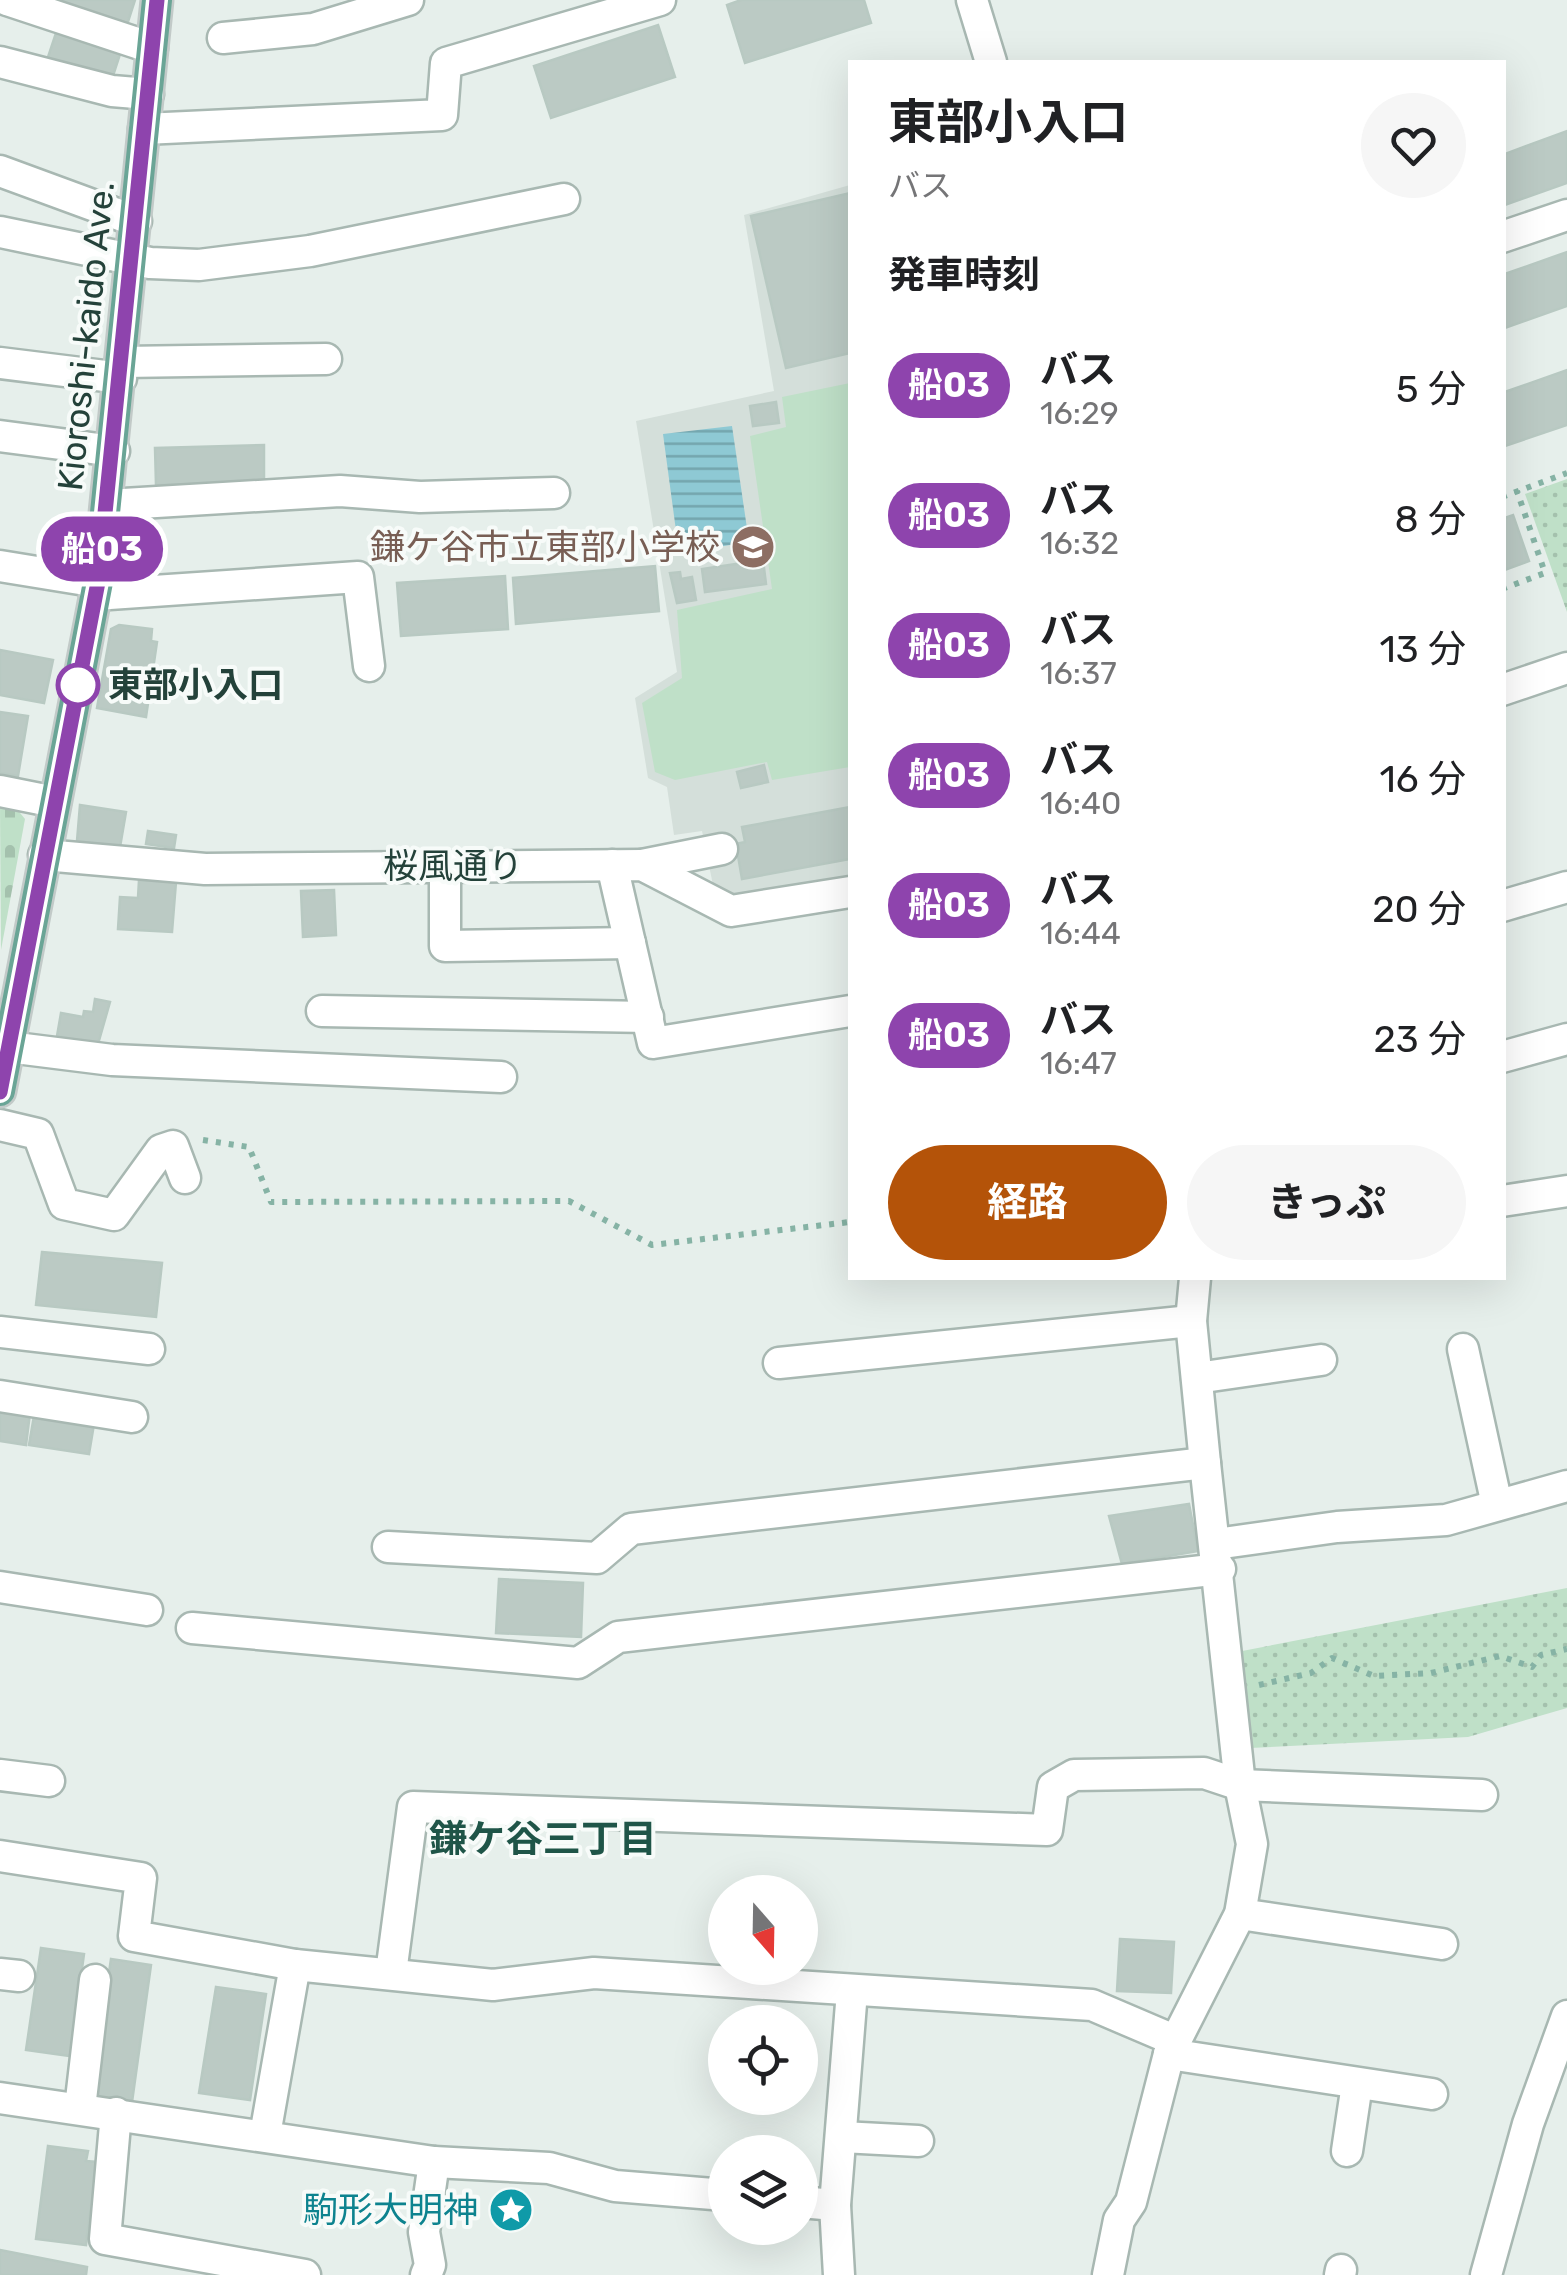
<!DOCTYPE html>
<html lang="ja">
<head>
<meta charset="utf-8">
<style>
	body { margin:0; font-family:Rubik,"Noto Sans JP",sans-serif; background:#f6f6f6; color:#202124; height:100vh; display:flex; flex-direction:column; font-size:38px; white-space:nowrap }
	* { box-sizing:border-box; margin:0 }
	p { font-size:32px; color:#757577 }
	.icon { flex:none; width:55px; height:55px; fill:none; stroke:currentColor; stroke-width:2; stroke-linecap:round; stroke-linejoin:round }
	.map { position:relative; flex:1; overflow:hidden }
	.details { position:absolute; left:848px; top:60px; width:658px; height:1220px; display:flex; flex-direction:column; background:#fff; border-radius:0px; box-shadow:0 10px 40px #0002 }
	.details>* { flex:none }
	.badge { padding:0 20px; border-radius:32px; font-size:35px; line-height:65px }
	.needle { width:65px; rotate:160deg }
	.controls { position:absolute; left:708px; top:1875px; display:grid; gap:20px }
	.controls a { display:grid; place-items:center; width:110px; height:110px; border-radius:50%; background:#fff; box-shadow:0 10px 40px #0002; font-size:50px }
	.map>.badge { position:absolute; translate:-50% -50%; box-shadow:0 0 0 5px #fff }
	h2 { padding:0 40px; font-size:38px; line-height:90px }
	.round { display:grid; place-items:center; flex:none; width:105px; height:105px; border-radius:52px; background:#f6f6f6 }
	.summary { display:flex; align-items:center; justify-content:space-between; height:170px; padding:0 40px }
	h1 { font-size:48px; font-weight:700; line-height:75px }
	.action { display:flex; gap:20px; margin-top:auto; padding:20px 40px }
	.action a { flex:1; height:115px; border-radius:60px; background:#b45309; color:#fff; font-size:40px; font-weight:700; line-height:115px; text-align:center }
	.action a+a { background:#f6f6f6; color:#202124 }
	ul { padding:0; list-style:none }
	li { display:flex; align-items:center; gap:30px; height:130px; padding:0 40px }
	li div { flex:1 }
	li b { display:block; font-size:38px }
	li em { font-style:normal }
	li .badge { min-width:110px; font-weight:700; text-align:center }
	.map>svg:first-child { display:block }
	.built { fill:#d4dfda }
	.grass { fill:#bfe0c8 }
	.cemetery { fill:url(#cemetery-stones) }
	.park { fill:url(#park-dots) }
	.water { fill:url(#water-rules) }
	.building { fill:#bbcac4; stroke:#b8c9c2; stroke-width:2.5 }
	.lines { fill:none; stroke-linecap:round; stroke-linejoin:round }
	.minor-casing { stroke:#a8b8b2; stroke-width:35 }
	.major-casing { stroke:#c2cac8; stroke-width:35 }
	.path { stroke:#86b3a5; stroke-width:6; stroke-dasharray:5 8; stroke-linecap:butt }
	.minor { stroke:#fff; stroke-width:30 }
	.major { stroke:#6aa596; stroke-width:30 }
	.line-casing { stroke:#fff; stroke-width:22 }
	.line { stroke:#8e44ad; stroke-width:15 }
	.stop-dot { fill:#fff; stroke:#8e44ad; stroke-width:5 }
	.labels { text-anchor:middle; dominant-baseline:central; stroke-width:8; stroke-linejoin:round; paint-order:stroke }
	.street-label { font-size:35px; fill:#24423a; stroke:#f7fbf9 }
	.education-label { font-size:35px; fill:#785e54; stroke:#f7fbf9; text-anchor:end }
	.stop-label { font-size:35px; font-weight:bold; fill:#24423a; stroke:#f7fbf9; text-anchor:start }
	.culture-label { font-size:35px; fill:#0d838f; stroke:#f7fbf9; text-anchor:end }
	.neighbourhood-label { font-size:38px; font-weight:bold; fill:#1f5548; stroke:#f7fbf9 }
</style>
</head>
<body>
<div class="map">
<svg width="1567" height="2275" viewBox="0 0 1567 2275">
	<defs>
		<pattern id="cemetery-stones" width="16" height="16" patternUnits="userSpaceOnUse" patternTransform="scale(2.5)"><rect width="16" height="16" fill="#bfe0c8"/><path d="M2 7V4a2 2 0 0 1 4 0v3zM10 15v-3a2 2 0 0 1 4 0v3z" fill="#a4c1ad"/></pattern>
		<pattern id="park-dots" width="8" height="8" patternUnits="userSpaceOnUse" patternTransform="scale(2.5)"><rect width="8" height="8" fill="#bfe0c8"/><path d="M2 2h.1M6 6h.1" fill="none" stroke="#a4c1ad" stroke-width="1.8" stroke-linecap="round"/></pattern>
		<pattern id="water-rules" width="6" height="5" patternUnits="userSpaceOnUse" patternTransform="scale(2.5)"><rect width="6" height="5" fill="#8ec9d4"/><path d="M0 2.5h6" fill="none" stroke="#74a5ad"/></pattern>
	</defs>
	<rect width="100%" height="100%" fill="#e6efeb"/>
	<path class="built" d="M850,185V889L737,909L714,890L702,831L674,835L667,787L648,778L635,698L677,672L636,421L774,391L744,215Z"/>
	<path class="grass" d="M850,383V767L772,780L767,762L675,780L655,772L642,703L682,678L677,610L772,589L750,436L786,427L782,397Z"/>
	<path class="cemetery" d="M0,805L16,808L25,819L1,950Z"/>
	<g class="park">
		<path d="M1567,479V612L1525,494Z"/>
		<path d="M1567,1588V1708L1468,1737L1250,1748L1237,1652Z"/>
	</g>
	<path class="water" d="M732,426L749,542L679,553L663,434Z"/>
	<g class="building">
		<path d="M61,0H135L126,28L58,8Z"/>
		<path d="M741,0H864L871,23L745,63L727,5Z"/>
		<path d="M658,25L675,77L551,118L534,66Z"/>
		<path d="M57,30L121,51L111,82L45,66Z"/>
		<path d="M1567,131V183L1502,206V155Z"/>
		<path d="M850,193V353L786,368L751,216Z"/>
		<path d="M1567,252V306L1502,329V275Z"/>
		<path d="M1567,370V425L1502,447V393Z"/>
		<path d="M776,402L779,423L753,426L750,406Z"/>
		<path d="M264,445V482L156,485L155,448Z"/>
		<path d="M1513,515L1529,561L1502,571V519Z"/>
		<path d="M763,560L766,584L705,592L702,569Z"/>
		<path d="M655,566L659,611L516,624L513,578Z"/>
		<path d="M680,572L681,579L692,577L696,600L677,603L670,573Z"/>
		<path d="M505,576L508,629L401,636L397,583Z"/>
		<path d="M119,625L152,629L151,641L157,642L146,717L97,708L111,629Z"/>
		<path d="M0,650L53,660L44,703L0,695Z"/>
		<path d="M0,712L28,716L18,776L0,773Z"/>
		<path d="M764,765L768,782L741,788L737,772Z"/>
		<path d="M80,805L126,812L120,847L77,841Z"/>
		<path d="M850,807V859L742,879L736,844L745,842L742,827Z"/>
		<path d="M148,831L176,835L174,848L146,844Z"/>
		<path d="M139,880L176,882L172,932L118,929L120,897L138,898Z"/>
		<path d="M334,890L336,935L303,937L301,891Z"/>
		<path d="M95,999L110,1002L98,1044L57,1036L61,1013L83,1017L84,1011L93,1012Z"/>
		<path d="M42,1252L162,1263L156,1317L36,1305Z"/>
		<path d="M0,1409L30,1413L26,1445L0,1441Z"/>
		<path d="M34,1416L94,1424L89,1454L29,1445Z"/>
		<path d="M1189,1504L1198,1551L1122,1564L1109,1516Z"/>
		<path d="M499,1579L583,1583L581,1637L496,1633Z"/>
		<path d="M1120,1939L1174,1942L1171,1993L1117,1991Z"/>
		<path d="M41,1948L84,1954L70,2056L26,2050Z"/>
		<path d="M111,1959L151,1965L132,2102L91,2096Z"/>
		<path d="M216,1987L266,1994L250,2100L199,2093Z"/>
		<path d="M48,2146L88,2151L86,2161L97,2162L86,2245L36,2239Z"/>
		<path d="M0,2250L87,2267L86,2275H0Z"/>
	</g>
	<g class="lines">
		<defs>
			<g id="minor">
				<path d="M7,0L152,48"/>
				<path d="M972,0L991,62"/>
				<path d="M223,38L313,29L408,0"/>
				<path d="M0,62L112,91L148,94"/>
				<path d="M144,129L442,115L446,63L660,0"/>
				<path d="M0,171L136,221"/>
				<path d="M0,232L150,263L199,265L310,251L564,199"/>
				<path d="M1502,237L1567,215"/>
				<path d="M123,362L326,359"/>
				<path d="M0,363L121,378"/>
				<path d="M0,436L114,451"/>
				<path d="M107,505L340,491L420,497L554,493"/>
				<path d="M0,566L98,582"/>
				<path d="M95,595L358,577L369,666"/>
				<path d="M1502,690L1567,668"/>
				<path d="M0,791L55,802"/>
				<path d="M44,855L205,869L642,865L731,911L850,892"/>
				<path d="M612,865L653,1043L850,1011"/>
				<path d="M642,865L722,849"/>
				<path d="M445,866V946L630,943"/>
				<path d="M1502,906L1567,887"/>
				<path d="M322,1011L648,1017"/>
				<path d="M8,1047L112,1060L501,1077"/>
				<path d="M1502,1057L1567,1039"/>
				<path d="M0,1125L38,1134L64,1204L114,1215L161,1150L173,1146L185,1178"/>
				<path d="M1502,1201L1567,1191"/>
				<path d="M0,1332L149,1349"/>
				<path d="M1463,1349L1497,1505"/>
				<path d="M779,1363L1191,1321"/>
				<path d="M1197,1378L1321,1360"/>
				<path d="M0,1396L132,1417"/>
				<path d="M1216,1544L1337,1527L1446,1520L1567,1486"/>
				<path d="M388,1547L597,1558L631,1529L1205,1463"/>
				<path d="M0,1587L147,1610"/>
				<path d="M192,1628L578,1663L618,1637L1220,1569"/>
				<path d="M0,1775L49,1781"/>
				<path d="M0,1856L141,1878L134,1936L295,1965"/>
				<path d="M1240,1914L1442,1944"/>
				<path d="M391,1973L413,1807L1047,1830L1053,1787L1074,1775L1204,1773L1240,1785L1482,1795"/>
				<path d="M0,1974L19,1976"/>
				<path d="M1169,2054L1432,2094"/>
				<path d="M0,2098L434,2162L549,2168L615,2186L725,2195"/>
				<path d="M80,2108L95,1980"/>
				<path d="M116,2113L105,2239L305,2275"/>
				<path d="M265,2135L295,1965L493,1985L594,1973L1092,2005L1174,2040"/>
				<path d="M842,2137L918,2141"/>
				<path d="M1347,2151L1357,2084"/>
				<path d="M800,2202L835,2205"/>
				<path d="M426,2275L430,2265L424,2232L434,2162"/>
				<path d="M839,2275L835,2205L852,1991"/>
				<path d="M1108,2275L1119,2220L1131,2202L1169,2054L1240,1914L1252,1844L1240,1785L1205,1463L1191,1321L1195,1278"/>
				<path d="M1340,2275L1341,2270"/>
				<path d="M1486,2275L1528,2124L1567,2016"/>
			</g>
			<path id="major" d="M0,1091L98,582L157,0"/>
		</defs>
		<use href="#minor" class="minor-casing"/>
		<use href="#major" class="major-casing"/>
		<g class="path">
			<path d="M1502,497L1567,473"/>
			<path d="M1502,589L1545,573L1517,491"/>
			<path d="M203,1140L249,1147L271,1202L569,1201L652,1245L850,1222"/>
			<path d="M1259,1685L1311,1673L1332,1658L1374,1676L1431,1673L1500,1656L1532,1667L1541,1655L1567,1649"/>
		</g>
		<use href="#minor" class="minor"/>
		<use href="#major" class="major"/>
	</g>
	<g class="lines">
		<defs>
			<path id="line" d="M0,1092L98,582L157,0"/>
		</defs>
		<use href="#line" class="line-casing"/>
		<use href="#line" class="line"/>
	</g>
	<defs>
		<symbol id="school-disc" viewBox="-11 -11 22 22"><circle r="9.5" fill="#8d6e63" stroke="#f7fbf9"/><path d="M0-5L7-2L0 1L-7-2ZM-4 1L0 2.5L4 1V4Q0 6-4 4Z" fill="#fff"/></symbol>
		<symbol id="sight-disc" viewBox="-11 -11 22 22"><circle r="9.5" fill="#0f9aa8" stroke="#f7fbf9"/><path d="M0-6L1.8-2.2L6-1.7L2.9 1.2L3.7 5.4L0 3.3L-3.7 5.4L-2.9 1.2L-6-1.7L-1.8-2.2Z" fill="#fff"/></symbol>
	</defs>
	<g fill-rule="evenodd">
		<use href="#school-disc" x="728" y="522" width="50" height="50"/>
		<use href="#sight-disc" x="486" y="2185" width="50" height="50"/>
	</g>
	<circle class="stop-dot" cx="78" cy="685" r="20"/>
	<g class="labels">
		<g class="street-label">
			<text transform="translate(86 336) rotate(-84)">Kioroshi-kaido Ave.</text>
			<text x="453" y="866">桜風通り</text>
		</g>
		<g class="education-label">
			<text x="720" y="547">鎌ケ谷市立東部小学校</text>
		</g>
		<g class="stop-label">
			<text x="108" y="685">東部小入口</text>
		</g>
		<g class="culture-label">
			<text x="478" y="2210">駒形大明神</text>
		</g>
		<g class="neighbourhood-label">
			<text x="543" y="1839">鎌ケ谷三丁目</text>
		</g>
	</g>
</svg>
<div class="controls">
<a><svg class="needle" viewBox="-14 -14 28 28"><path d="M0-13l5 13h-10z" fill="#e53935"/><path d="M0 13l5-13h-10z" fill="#757577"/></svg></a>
<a><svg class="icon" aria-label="locate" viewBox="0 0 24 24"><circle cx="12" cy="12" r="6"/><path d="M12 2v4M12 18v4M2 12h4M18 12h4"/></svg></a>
<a><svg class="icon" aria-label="layers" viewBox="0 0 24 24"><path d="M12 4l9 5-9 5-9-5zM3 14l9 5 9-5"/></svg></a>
</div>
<b class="badge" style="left:102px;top:549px;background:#8e44ad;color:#fff">船03</b>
<section class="details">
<div class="summary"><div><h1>東部小入口</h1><p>バス</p></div><a class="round"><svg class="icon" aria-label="heart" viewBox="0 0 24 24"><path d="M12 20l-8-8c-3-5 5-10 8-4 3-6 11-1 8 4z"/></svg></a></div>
<h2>発車時刻</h2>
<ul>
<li><span class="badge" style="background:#8e44ad;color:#fff">船03</span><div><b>バス</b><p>16:29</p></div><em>5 分</em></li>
<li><span class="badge" style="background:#8e44ad;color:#fff">船03</span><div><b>バス</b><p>16:32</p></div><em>8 分</em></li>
<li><span class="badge" style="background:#8e44ad;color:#fff">船03</span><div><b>バス</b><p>16:37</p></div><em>13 分</em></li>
<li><span class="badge" style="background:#8e44ad;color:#fff">船03</span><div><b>バス</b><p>16:40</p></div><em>16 分</em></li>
<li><span class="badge" style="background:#8e44ad;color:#fff">船03</span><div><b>バス</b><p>16:44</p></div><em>20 分</em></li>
<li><span class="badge" style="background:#8e44ad;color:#fff">船03</span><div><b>バス</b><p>16:47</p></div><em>23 分</em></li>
</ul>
<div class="action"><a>経路</a><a>きっぷ</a></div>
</section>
</div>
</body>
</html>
